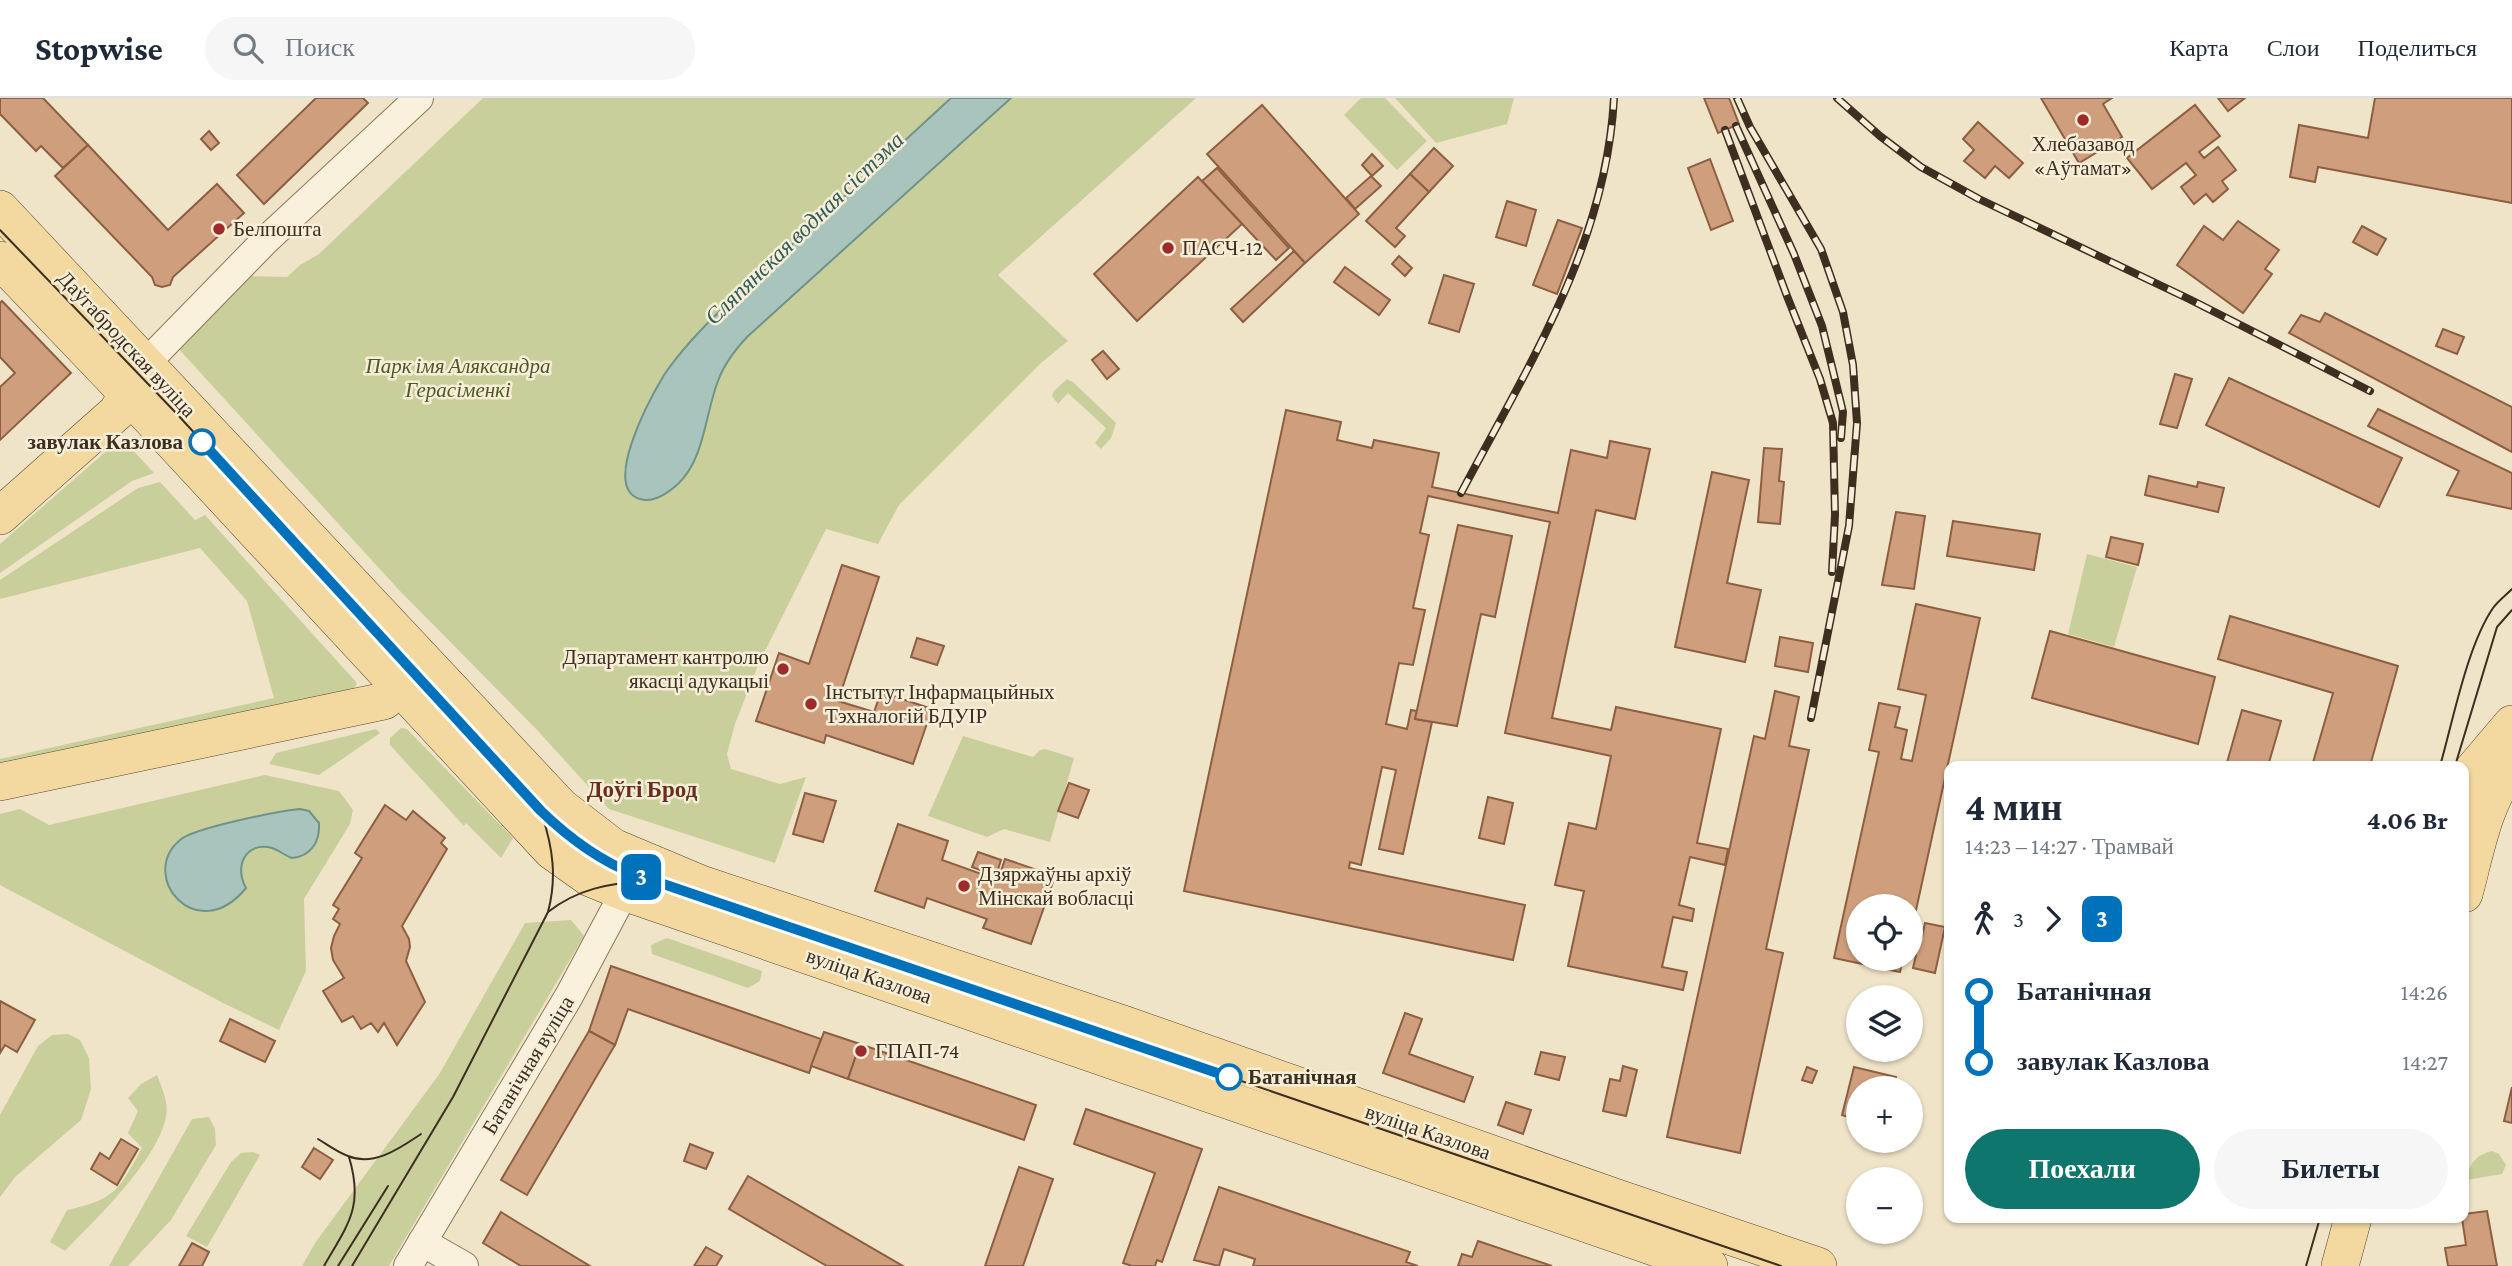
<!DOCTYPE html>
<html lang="ru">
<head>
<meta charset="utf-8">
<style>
	body { margin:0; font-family:"Crimson Pro",serif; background:#f6f6f7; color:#1f2937; height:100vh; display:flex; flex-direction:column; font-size:26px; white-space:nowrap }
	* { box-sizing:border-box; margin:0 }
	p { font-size:23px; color:#747a83 }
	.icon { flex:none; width:38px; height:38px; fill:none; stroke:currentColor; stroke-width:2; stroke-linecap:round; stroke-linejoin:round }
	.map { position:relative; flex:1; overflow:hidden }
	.side { position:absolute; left:1944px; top:663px; width:525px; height:462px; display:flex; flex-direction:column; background:#fff; border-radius:14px; box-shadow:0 2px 5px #0004 }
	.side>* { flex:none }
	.badge { padding:0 14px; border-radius:10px; font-size:24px; line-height:46px }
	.tools { position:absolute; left:1846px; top:796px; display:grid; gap:14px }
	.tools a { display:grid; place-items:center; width:77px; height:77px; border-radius:50%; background:#fff; box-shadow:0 2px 5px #0004; font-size:35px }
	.map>.badge { position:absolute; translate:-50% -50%; box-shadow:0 0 0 4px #fff }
	.legs { display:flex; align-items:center; gap:10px; height:77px; padding:0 21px; font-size:23px }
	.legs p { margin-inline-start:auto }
	.summary { display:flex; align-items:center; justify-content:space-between; height:119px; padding:0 21px }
	h1 { font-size:38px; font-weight:700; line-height:52px }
	.cta { display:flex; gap:14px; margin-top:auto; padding:14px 21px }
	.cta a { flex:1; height:80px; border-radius:42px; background:#0f766e; color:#fff; font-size:28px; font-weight:700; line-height:80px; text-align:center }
	.cta a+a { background:#f6f6f7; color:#1f2937 }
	ul { padding:0 21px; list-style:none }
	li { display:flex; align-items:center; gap:24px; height:70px; font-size:26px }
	li i { display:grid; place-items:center; width:10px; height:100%; margin:0 9px; background:currentColor }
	li i::after { content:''; width:18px; height:18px; margin:-9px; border:5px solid; border-radius:50%; background:#fff }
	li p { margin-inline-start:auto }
	li:first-child i { background:linear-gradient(#0000 50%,currentColor 0) }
	li:last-child i { background:linear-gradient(currentColor 50%,#0000 0) }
	header { display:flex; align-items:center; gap:42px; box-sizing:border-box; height:98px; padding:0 35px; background:#fff; border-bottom:2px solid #e0e1e3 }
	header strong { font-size:33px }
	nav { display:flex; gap:38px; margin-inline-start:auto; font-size:24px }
	.search { width:490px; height:63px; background:#f6f6f7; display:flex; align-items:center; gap:18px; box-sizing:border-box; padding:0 24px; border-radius:38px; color:#747a83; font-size:26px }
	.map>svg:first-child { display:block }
	.green { fill:#c9cf9b }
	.water { fill:#a9c4bc; stroke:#6f938a; stroke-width:2 }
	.building { fill:#cf9f7d; stroke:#8d5f41; stroke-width:2 }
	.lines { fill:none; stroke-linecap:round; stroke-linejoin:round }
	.minor-casing { stroke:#8d765c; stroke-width:30 }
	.major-casing { stroke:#5b4430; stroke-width:38 }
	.minor { stroke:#faf1dc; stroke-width:28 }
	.major { stroke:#f3d9a0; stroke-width:37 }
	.tram { stroke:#3d2e20; stroke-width:2 }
	.rail-casing { stroke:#3d2e20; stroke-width:8 }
	.rail { stroke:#f7eed8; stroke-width:5; stroke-dasharray:16; stroke-linecap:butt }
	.line-1-casing { stroke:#fff; stroke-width:16 }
	.line-1 { stroke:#0072bc; stroke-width:10 }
	.poi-dot { fill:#9e2a2b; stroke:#f7eed8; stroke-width:2.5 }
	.stop-1-dot { fill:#fff; stroke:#0072bc; stroke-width:3.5 }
	.labels { text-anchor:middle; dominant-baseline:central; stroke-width:5; stroke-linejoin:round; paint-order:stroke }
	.poi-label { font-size:21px; fill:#3d2e20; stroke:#f7eed8; text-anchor:start }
	.street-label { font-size:21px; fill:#3d2e20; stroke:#f7eed8 }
	.park-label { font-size:21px; font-style:italic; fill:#4d5a26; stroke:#f7eed8 }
	.stop-label { font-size:21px; font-weight:bold; fill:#3d2e20; stroke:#f7eed8; text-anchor:end }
	.water-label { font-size:23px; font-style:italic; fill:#2f5d5a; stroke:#f7eed8 }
	.neighbourhood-label { font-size:23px; font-weight:bold; fill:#6b2e1e; stroke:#f7eed8 }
</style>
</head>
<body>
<header>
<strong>Stopwise</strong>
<div class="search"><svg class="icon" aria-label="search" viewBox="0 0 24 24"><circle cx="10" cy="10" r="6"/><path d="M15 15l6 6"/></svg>Поиск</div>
<nav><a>Карта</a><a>Слои</a><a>Поделиться</a></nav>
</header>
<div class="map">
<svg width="2512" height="1168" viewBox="0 0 2512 1168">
	<rect width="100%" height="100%" fill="#f0e4c8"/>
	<g class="green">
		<path d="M483,0H951L724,209L691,242L665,277L640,326L624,372L633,396C643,402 648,401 659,398C699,388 706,317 717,285C724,267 734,253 747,239L1011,0H1196L998,177L1068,243L1041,265L899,407L878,446L826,431L759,565L735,626L727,656L731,671L780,686L806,679L775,765L609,711L537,632L398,491L176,248L249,178L287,179L300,167L319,156Z"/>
		<path d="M1361,0H1385L1427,43L1397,72L1344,17Z"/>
		<path d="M1395,0H1514L1507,26L1436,45Z"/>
		<path d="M1067,281L1073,284L1116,325L1111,340L1101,351L1095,345L1106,330L1068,295L1058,306L1052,298L1054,293Z"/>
		<path d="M121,346L128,347L154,375L132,383L0,475V446L110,350Z"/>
		<path d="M160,384L195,422L205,417L357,585L353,592L0,673V661L274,600L247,503L200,450L0,501V482L138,390Z"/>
		<path d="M2087,456L2137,469L2114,549L2068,536Z"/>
		<path d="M401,630L407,631L513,740L501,760L466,725L464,728L390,647V640Z"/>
		<path d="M376,631L380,635L319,677L269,666L276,655Z"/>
		<path d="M963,638L1033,659L1040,652L1045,651L1074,660L1050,744L1004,731L987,739L928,718Z"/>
		<path d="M265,677L339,693L353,712L350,726L304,801L306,873L279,932L223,905L0,787V716L20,711L49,727Z"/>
		<path d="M571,822L584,838L389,1168H302L315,1145L440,975L525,825Z"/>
		<path d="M667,840L762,873L760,883L748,890L652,856L651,847Z"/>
		<path d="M68,936L80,942L89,960L91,991L81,1022L16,1078L0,1099V1017L38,948L52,937Z"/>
		<path d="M157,977C162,990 169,1005 166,1019C157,1063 96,1121 65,1153L50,1144L67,1112C116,1101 118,1093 142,1050L128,1035L138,1013L128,1000L141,986Z"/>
		<path d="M209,1019L215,1031L216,1047L171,1122L128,1168H109L192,1021Z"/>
		<path d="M2492,1053L2499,1056L2506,1067L2502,1076L2467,1082C2469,1065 2476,1057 2492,1053Z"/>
		<path d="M253,1054L260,1057L207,1149L186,1138L231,1064L241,1055Z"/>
	</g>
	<g class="water">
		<path d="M951,0H1011L747,239C734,253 724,266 718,283C705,316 705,360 678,386C669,394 657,403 645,402C596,397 652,297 664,277C681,252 702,230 724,209Z"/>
		<path d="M300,711L309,713L319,725C320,743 312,758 292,760C285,758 279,752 272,750C245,743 234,769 246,790C197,850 137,778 180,742C193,730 279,713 300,711Z"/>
	</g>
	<g class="building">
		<path d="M0,0H43L88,47L63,70L41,48L36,53L0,16Z"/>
		<path d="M316,0H363L368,5L264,106L237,77Z"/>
		<path d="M1704,0H1729L1739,26L1718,35Z"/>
		<path d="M2041,0H2112L2103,6L2122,39L2079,65Z"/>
		<path d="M2218,0H2245L2228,13Z"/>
		<path d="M2375,0H2512V105L2318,69L2315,84L2290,79L2299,27L2368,40Z"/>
		<path d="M1262,7L1359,116L1305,165L1207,56Z"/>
		<path d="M2195,7L2220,38L2199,54L2204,60L2218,49L2236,72L2222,83L2228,91L2213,104L2206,96L2194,106L2181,89L2196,77L2186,65L2152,91L2127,60Z"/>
		<path d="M1978,24L2023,65L2009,80L1995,68L1985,80L1964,63L1974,52L1963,41Z"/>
		<path d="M209,33L219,45L211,52L201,41Z"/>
		<path d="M88,47L168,132L217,86L244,115L173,179L170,187L162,189L155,187L152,179L55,78Z"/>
		<path d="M1434,50L1453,68L1429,94L1410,76Z"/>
		<path d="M1372,56L1383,68L1372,78L1362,67Z"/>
		<path d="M1710,61L1733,123L1711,132L1688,70Z"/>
		<path d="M1217,70L1289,150L1276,162L1202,83Z"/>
		<path d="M1410,76L1429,94L1396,130L1405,138L1395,149L1366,123Z"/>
		<path d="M1371,78L1381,88L1355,111L1346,100Z"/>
		<path d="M1198,79L1242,126L1137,223L1094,176Z"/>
		<path d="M1507,103L1536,112L1526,148L1496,139Z"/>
		<path d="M1558,122L1582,130L1557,196L1533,187Z"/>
		<path d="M2238,123L2279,152L2265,171L2272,176L2243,215L2177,167L2204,128L2223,142Z"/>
		<path d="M2362,128L2386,141L2377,157L2353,144Z"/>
		<path d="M1294,153L1305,165L1243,224L1231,211Z"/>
		<path d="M1399,158L1412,170L1405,178L1392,166Z"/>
		<path d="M1345,169L1390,202L1379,217L1334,184Z"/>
		<path d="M1444,177L1474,186L1459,234L1429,225Z"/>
		<path d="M2,203L71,275L0,342V289L15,275L0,259V205Z"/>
		<path d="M2325,215L2512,309V354L2289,235L2301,217L2320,224Z"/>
		<path d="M2443,231L2464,239L2457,256L2436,248Z"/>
		<path d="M1103,253L1119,271L1107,281L1092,262Z"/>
		<path d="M2175,276L2192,281L2177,330L2160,326Z"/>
		<path d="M2229,280L2402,360L2379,409L2206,327Z"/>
		<path d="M2378,311L2512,375V411L2447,397L2459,373L2368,328Z"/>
		<path d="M1286,312L1341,324L1337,342L1372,350L1374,342L1439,355L1432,389L1558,415L1571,352L1607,360L1610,343L1650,351L1635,421L1596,412L1552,620L1611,632L1616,609L1721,631L1697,745L1728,751L1725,767L1690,759L1679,807L1694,811L1692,823L1673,819L1662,869L1687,874L1683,892L1568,868L1584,793L1555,787L1569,725L1596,731L1611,658L1505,635L1550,424L1428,398L1420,435L1429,437L1413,510L1425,512L1413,567L1399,565L1386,626L1407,631L1411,612L1417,613L1415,621L1432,624L1403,756L1379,751L1396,672L1382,669L1361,767L1350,764L1349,770L1525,807L1513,862L1184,793Z"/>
		<path d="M1764,350L1782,351L1779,383L1784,384L1780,426L1758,424Z"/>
		<path d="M1712,374L1749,382L1727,485L1761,492L1745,564L1675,549Z"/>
		<path d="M2149,378L2197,389L2198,384L2224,390L2218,414L2145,397Z"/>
		<path d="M1896,414L1925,418L1914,491L1882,487Z"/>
		<path d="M1953,423L2040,436L2034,472L1947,458Z"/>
		<path d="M1458,427L1512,438L1495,519L1481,516L1457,628L1415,621Z"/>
		<path d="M2111,439L2143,446L2138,467L2106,459Z"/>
		<path d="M842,467L879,479L838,603L874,614L881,594L932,611L913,666L826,637L824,645L756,623L779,555L809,566Z"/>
		<path d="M1916,506L1980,520L1911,835V808H1858V861H1903L1900,874L1834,860L1879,654L1869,652L1879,605L1900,609L1895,629L1907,632L1901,661L1912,663L1926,597L1898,591Z"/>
		<path d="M2230,518L2398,568L2370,668H2312L2333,595L2218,561Z"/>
		<path d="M2050,533L2215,579L2198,646L2032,600Z"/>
		<path d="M1780,539L1813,545L1808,574L1775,568Z"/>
		<path d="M917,540L944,548L937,567L911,559Z"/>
		<path d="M1775,593L1799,599L1789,648L1809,652L1766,851L1783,855L1740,1055L1667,1039L1754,638L1765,641Z"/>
		<path d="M2242,612L2281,623L2268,668H2226Z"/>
		<path d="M1069,685L1089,692L1078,720L1058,713Z"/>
		<path d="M805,695L836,703L823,744L793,736Z"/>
		<path d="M1488,699L1513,705L1504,746L1479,740Z"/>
		<path d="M385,707L406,722L413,713L445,740L441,745L447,751L402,828L409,841L410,849L406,863L425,904L397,947L384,925L378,934L371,925L361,931L353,918L342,924L323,893L344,880L333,862L331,850L334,838L340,826L333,821L339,811L333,807L362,760L355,755Z"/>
		<path d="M898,726L948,743L942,762L998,782L1005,761L1055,778L1031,846L983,830L987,821L927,800L924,810L875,793Z"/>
		<path d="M978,754L1001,762L996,778L972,769Z"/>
		<path d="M1925,825L1945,829L1935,875L1913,870L1916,857L1911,856V837L1922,839Z"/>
		<path d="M611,868L821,941L809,975L628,911L615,947L589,933Z"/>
		<path d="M0,903L35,922L17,954L5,947L0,955Z"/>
		<path d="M1405,915L1422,921L1409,956L1473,979L1464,1004L1383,975Z"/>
		<path d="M230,921L275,943L265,964L220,943Z"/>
		<path d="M589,933L615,947L527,1097L501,1082Z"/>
		<path d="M824,934L860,946L848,981L811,968Z"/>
		<path d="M860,946L1036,1007L1024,1042L848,981Z"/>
		<path d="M1541,954L1565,959L1559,982L1535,976Z"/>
		<path d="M1623,968L1637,972L1626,1018L1603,1013L1610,981L1620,983Z"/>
		<path d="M1807,969L1817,973L1812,985L1802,982Z"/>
		<path d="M1854,969L1896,979L1893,990H1858V1022L1842,1017Z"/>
		<path d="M2512,989V1025L2504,1023Z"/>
		<path d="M1506,1004L1531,1012L1523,1036L1498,1027Z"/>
		<path d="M1086,1011L1202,1051L1162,1164L1157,1162L1155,1168H1132L1123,1165L1155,1075L1074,1046Z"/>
		<path d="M121,1041L138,1051L117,1087L91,1071L100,1055L109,1061Z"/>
		<path d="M690,1046L713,1055L706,1071L684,1063Z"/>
		<path d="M314,1050L333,1062L320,1081L302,1069Z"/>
		<path d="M1019,1069L1053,1081L1023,1168H985Z"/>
		<path d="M748,1078L903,1168H827L799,1152L729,1111Z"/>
		<path d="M1219,1089L1410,1154L1406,1164L1418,1168H1253L1255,1161L1224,1151L1219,1168L1194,1162Z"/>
		<path d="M2487,1113L2497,1168H2448L2445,1150L2466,1147L2462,1120L2464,1116Z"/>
		<path d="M501,1114L522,1127L590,1168H521L483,1145Z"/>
		<path d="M1478,1143L1484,1145L1552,1168H1458L1462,1156L1472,1159Z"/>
		<path d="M192,1145L209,1154L202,1168H179Z"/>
		<path d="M706,1149L722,1158L716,1168H694Z"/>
	</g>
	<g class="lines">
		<defs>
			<g id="minor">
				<path d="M146,265L266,142L419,0"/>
				<path d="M422,1144L464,1168"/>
				<path d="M408,1168L569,898L633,778"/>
			</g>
			<g id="major">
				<path d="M0,111L561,709L613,749L701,786L1123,926L1617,1100L1818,1168"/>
				<path d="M0,162L128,296L552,753L590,780L624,794L1709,1168"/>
				<path d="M0,418L117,314L140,275"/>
				<path d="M0,684L384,603L415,573"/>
				<path d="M2464,705L2473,672L2512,626"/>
				<path d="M2464,796C2476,752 2483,705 2512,668"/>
				<path d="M2340,1168L2353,1120"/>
			</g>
		</defs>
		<use href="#minor" class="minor-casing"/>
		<use href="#major" class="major-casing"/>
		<use href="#minor" class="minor"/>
		<use href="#major" class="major"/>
		<g class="tram">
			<path d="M0,132L177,316L541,713L581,748L614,768L1781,1168"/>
			<path d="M2440,668C2453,623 2467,548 2493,510C2498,503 2506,497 2512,491"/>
			<path d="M2455,668L2497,529L2512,512"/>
			<path d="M548,814C577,791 610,785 646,783"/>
			<path d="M318,1041C328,1047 337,1054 348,1058C374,1069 400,1050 421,1036"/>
			<path d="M324,1168C348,1126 364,1109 349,1059"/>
			<path d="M338,1168L388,1088"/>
			<path d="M352,1168L453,999L548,814C557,780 553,750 542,717"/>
			<path d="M2306,1168L2320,1120"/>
		</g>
		<defs>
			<g id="rail">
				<path d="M1737,0L1750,29L1821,151L1843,214L1853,267L1857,325L1849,428L1811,620"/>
				<path d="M1837,0L1880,38L1921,69L1979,101L2189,201L2370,293"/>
				<path d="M1736,28L1794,156L1822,228L1843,314L1841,340"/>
				<path d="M1725,32L1787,198L1820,281L1833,325L1835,417L1832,474"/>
				<path d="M1461,395C1528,268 1606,147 1614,0"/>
			</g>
		</defs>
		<use href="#rail" class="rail-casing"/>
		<use href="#rail" class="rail"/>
	</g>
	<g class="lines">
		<defs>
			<path id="line-1" d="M202,344L541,713C569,740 598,762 634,776L1229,979"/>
		</defs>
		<use href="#line-1" class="line-1-casing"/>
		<use href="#line-1" class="line-1"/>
	</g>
	<g class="poi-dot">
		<circle cx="2083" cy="22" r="7"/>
		<circle cx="219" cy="131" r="7"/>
		<circle cx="1168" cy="150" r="7"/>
		<circle cx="783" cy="571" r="7"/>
		<circle cx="811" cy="606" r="7"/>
		<circle cx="964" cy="788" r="7"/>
		<circle cx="861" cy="953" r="7"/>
	</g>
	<g class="stop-1-dot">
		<circle cx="202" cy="344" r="12"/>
		<circle cx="1229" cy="979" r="12"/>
	</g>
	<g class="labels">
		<g class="poi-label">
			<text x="2083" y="46" text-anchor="middle">Хлебазавод<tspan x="2083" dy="24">«Аўтамат»</tspan></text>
			<text x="233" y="131">Белпошта</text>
			<text x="1182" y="150">ПАСЧ-12</text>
			<text x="769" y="559" text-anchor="end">Дэпартамент кантролю<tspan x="769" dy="24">якасці адукацыі</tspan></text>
			<text x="825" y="594">Інстытут Інфармацыйных<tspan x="825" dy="24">Тэхналогій БДУІР</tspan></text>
			<text x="978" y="776">Дзяржаўны архіў<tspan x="978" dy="24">Мінскай вобласці</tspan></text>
			<text x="875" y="953">ГПАП-74</text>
		</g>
		<g class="street-label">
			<text transform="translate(127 246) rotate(47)">Даўгабродская вуліца</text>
			<text transform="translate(869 878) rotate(19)">вуліца Казлова</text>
			<text transform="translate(528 967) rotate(-59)">Батанічная вуліца</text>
			<text transform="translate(1428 1034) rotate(19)">вуліца Казлова</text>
		</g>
		<g class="park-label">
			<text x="458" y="268">Парк імя Аляксандра<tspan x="458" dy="24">Герасіменкі</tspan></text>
		</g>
		<g class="stop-label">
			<text x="183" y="344">завулак Казлова</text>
			<text x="1248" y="979" text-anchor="start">Батанічная</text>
		</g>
		<g class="water-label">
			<text transform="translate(804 130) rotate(-44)">Сляпянская водная сістэма</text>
		</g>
		<g class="neighbourhood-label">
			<text x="642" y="691">Доўгі Брод</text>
		</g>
	</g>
</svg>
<div class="tools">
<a><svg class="icon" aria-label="locate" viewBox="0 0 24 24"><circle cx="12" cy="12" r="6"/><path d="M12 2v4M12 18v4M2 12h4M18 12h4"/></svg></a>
<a><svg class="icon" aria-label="layers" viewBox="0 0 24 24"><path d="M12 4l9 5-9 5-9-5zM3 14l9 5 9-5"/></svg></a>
<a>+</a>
<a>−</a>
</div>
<b class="badge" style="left:641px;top:779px;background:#0072bc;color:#fff">3</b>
<section class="side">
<div class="summary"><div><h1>4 мин</h1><p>14:23 – 14:27 · Трамвай</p></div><b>4.06 Br</b></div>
<div class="legs"><svg class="icon" aria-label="walk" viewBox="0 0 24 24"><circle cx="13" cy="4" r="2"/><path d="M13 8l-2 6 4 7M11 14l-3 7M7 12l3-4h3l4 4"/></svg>3<svg class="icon" aria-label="forward" viewBox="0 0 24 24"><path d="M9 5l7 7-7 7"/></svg><b class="badge" style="background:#0072bc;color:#fff">3</b></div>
<ul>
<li><i style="color:#0072bc"></i><b>Батанічная</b><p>14:26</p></li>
<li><i style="color:#0072bc"></i><b>завулак Казлова</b><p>14:27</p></li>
</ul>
<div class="cta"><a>Поехали</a><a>Билеты</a></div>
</section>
</div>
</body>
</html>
